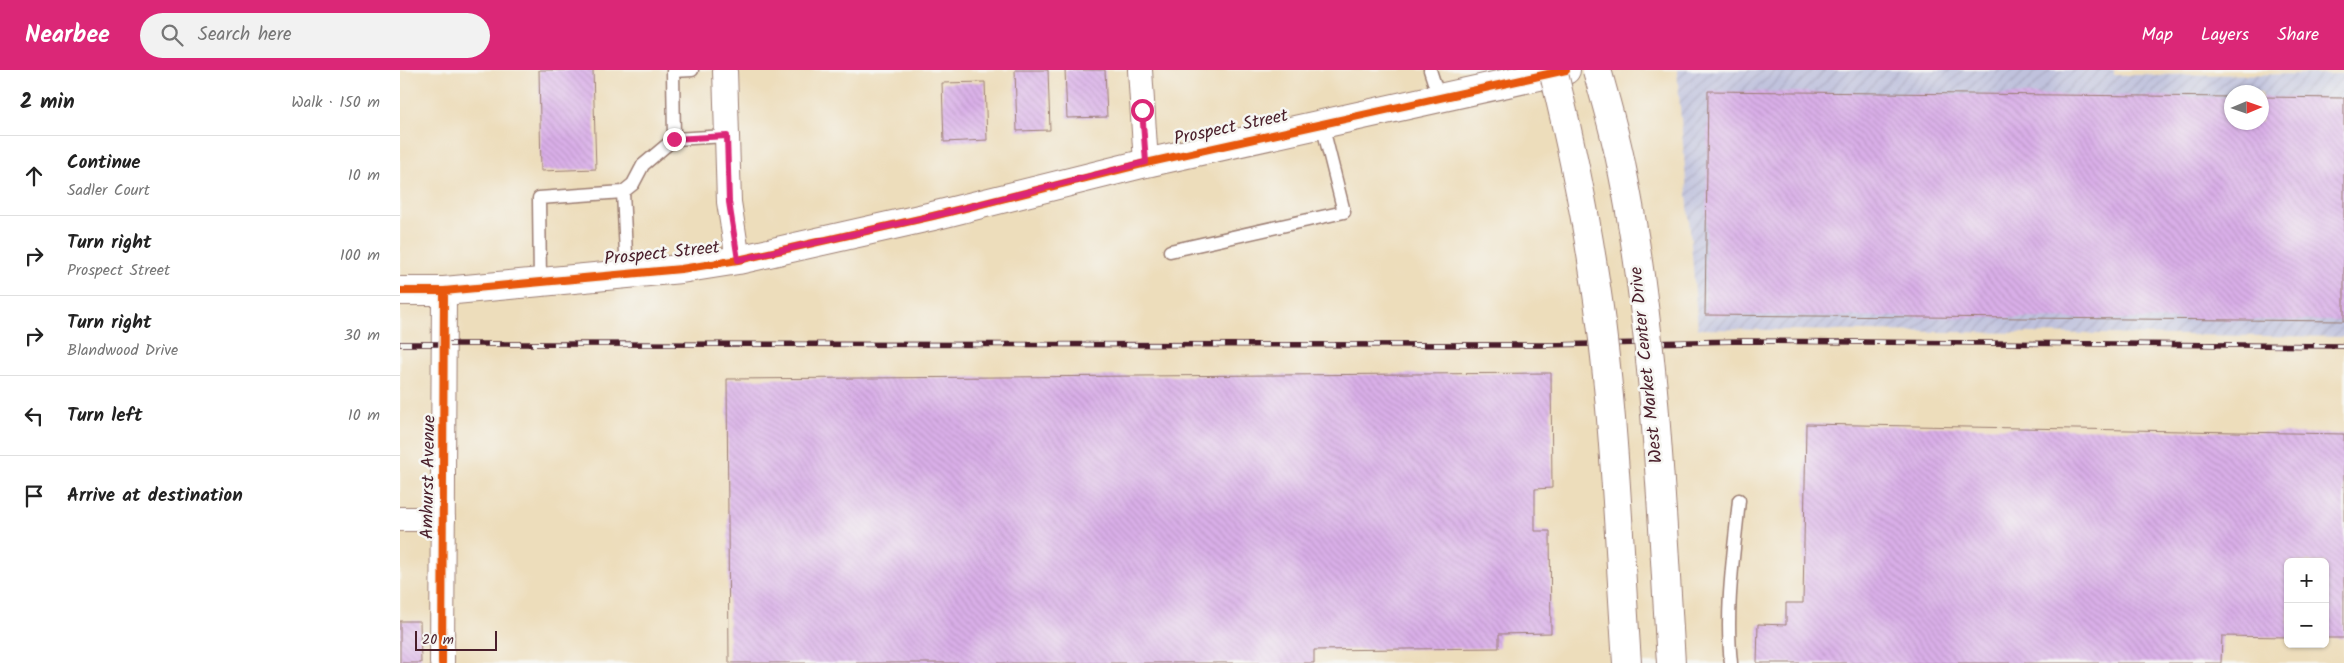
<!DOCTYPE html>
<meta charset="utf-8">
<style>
:root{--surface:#fff;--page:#f2f2f2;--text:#222;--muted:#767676;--line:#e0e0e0;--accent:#db2777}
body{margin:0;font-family:Kalam,sans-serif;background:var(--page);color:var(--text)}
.controls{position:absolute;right:15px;bottom:15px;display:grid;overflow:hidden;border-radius:8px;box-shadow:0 1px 4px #0004}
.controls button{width:45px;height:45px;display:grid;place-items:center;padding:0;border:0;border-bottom:1px solid var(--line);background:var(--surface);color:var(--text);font:25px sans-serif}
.compass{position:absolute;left:1824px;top:15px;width:45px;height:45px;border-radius:50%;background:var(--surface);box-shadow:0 1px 4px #0004;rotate:88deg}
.scale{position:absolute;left:15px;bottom:12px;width:82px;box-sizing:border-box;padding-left:5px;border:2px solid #4a1f2b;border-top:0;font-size:14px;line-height:18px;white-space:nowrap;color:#4a1f2b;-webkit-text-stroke:4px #f6f6f2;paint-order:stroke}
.stop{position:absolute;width:15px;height:15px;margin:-11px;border:4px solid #db2777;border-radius:50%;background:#fff}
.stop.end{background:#db2777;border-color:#fff;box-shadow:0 1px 5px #0008}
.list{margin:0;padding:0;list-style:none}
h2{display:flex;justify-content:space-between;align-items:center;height:65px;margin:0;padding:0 20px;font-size:21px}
h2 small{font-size:16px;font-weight:400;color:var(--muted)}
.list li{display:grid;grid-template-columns:32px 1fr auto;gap:15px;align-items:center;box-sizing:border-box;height:80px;padding:0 20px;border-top:1px solid var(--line)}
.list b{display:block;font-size:19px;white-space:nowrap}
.list p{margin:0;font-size:16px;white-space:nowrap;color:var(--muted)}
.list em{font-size:16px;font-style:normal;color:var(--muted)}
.icon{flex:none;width:28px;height:28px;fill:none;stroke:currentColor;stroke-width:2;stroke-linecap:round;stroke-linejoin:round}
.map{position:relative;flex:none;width:1944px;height:593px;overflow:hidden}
header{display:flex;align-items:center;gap:30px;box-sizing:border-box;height:70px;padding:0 25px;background:var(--accent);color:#fff}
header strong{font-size:24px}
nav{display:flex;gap:28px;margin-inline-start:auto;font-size:18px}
.search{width:350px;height:45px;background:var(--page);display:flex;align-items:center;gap:12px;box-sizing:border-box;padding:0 18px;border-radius:28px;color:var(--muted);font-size:19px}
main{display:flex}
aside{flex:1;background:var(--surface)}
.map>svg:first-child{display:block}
.industrial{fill:url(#industrial-furrows);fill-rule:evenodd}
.building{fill:url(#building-back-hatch)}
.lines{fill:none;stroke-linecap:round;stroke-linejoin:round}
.lane-casing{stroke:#9c7e73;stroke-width:15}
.street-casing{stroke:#9c7e73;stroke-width:26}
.secondary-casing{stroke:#9c7e73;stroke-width:30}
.lane{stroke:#fff;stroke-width:12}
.street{stroke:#fff;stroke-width:24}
.secondary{stroke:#fff;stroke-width:28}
.rail-casing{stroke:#4a1f2b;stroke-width:5.5}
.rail{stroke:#f6f6f2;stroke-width:4;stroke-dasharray:11;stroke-linecap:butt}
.secondary-bridge-casing{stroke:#9c7e73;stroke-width:30;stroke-linecap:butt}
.secondary-bridge{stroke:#fff;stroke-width:28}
.cycleway-casing{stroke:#f6f6f2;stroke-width:11}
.cycleway{stroke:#e8590c;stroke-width:8}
.route{stroke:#db2777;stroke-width:6}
.labels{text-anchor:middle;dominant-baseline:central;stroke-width:5;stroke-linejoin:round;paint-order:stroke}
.street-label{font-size:18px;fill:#4a1f2b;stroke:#f6f6f2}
</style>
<header>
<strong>Nearbee</strong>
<div class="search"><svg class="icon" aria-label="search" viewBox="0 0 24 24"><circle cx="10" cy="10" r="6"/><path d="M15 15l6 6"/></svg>Search here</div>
<nav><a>Map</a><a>Layers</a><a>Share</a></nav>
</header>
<main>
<aside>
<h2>2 min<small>Walk · 150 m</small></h2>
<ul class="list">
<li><svg class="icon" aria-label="ahead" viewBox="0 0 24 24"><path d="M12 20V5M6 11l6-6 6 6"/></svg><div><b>Continue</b><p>Sadler Court</p></div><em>10 m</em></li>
<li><svg class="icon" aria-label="right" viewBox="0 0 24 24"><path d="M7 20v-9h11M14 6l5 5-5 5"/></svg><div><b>Turn right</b><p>Prospect Street</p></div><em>100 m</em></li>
<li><svg class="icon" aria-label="right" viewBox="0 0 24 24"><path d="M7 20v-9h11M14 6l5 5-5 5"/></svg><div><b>Turn right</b><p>Blandwood Drive</p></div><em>30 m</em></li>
<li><svg class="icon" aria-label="left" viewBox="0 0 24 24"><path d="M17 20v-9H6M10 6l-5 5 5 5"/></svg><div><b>Turn left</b></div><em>10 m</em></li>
<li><svg class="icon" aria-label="arrive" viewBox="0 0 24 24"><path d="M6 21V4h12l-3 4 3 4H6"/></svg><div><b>Arrive at destination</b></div></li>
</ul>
</aside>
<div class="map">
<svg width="1944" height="593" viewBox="0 0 1944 593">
<defs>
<pattern id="industrial-furrows" width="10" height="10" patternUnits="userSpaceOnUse" patternTransform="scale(1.25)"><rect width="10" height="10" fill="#c0c2dd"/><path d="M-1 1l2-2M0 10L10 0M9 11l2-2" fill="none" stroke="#a6a6be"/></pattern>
<pattern id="building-back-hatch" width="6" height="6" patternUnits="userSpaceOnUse" patternTransform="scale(1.25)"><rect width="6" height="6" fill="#d9afe8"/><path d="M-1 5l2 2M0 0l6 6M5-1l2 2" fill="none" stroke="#bc96c7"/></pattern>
</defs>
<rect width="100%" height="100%" fill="#f6f6f2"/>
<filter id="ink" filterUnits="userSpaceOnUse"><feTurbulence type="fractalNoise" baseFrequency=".02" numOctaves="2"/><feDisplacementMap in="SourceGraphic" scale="10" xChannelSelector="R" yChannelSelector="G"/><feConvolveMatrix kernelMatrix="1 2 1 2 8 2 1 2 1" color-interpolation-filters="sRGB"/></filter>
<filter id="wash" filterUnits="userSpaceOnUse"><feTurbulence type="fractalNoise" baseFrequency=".0096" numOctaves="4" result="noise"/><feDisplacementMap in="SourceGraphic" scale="20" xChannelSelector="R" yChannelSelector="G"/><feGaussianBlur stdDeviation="1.12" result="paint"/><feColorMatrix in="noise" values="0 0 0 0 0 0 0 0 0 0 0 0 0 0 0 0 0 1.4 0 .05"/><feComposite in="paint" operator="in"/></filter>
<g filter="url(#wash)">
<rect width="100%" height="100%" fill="#edddbb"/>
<path class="industrial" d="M1277,0h437v5l230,-1v263l-646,-8zM1832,22h30v30h-30z"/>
<g id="blocks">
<g class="building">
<path d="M139,0h54l3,99 -55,2z"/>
<path d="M615,0h33l2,60 -33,1z"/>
<path d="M665,0h40l2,47 -40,1z"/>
<path d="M585,12l2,58 -43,2 -2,-59z"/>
<path d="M1308,21l524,6v25h30v-25l82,1v223l-639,-6z"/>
<path d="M1151,303l1,115 -17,1v42h15l1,102 -52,1v14l-185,2v13h-585l-2,-284z"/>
<path d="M1406,354l538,10v204h-19v-76h-37v75l-66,-1 -1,27h-464l1,-39 28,1v-22h17z"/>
<path d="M0,551h20l1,42h-21z"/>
</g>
</g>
</g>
<g filter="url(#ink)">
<use href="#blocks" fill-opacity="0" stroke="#9c7e73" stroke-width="1"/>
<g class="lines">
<g class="lane-casing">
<g id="lane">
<path d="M292,0l-19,1 1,68 53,-3"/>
<path d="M1030,0l9,28"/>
<path d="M223,122l4,82"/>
<path d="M770,181l174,-39 -22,-88"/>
<path d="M140,212l-1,-84 84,-6 10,-8 10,-19 31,-26"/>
<path d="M1331,593c-6,-54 3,-110 8,-163"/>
</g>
</g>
<g class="street-casing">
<g id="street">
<path d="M325,0l4,132 9,58"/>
<path d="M740,0l6,93"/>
<path d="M0,449h43"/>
<path d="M42,593l2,-372"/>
</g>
</g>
<g class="secondary-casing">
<path id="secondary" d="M0,221h44l237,-22 57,-9 195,-44 213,-53 420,-93"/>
</g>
<use href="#lane" class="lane"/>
<use href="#street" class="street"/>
<use href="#secondary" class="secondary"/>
<g class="rail-casing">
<path id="rail" d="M0,274l1145,1 197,-4 602,5"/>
</g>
<use href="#rail" class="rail"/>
<g class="secondary-bridge-casing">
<g id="secondary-bridge">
<path d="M1153,0c16,65 30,131 40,197 21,130 25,264 34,396"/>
<path d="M1197,0c9,33 19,66 25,99 33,162 39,329 49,494"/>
</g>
</g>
<use href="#secondary-bridge" class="secondary-bridge"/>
<g class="cycleway-casing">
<g id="cycleway">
<path d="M0,221h44l237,-22 57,-9 195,-44 213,-53 420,-93"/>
<path d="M42,593l2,-372"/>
</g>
</g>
<use href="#cycleway" class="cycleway"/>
</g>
</g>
<g class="lines" filter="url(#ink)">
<path class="route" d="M274,69l53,-3 2,66 9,58 195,-44 213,-54 -4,-52"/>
</g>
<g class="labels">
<g class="street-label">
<text transform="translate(831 58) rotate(-12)">Prospect Street</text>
<text transform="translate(262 184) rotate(-6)">Prospect Street</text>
<text transform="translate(1247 295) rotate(-96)">West Market Center Drive</text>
<text transform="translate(29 407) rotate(-89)">Amhurst Avenue</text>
</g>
</g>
</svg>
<div class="controls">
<button>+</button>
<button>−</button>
</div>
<svg class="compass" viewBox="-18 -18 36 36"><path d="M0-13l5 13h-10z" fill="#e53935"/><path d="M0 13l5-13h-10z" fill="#767676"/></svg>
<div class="scale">20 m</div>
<div class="stop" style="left:742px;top:40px"></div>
<div class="stop end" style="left:274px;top:69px"></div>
</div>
</main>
